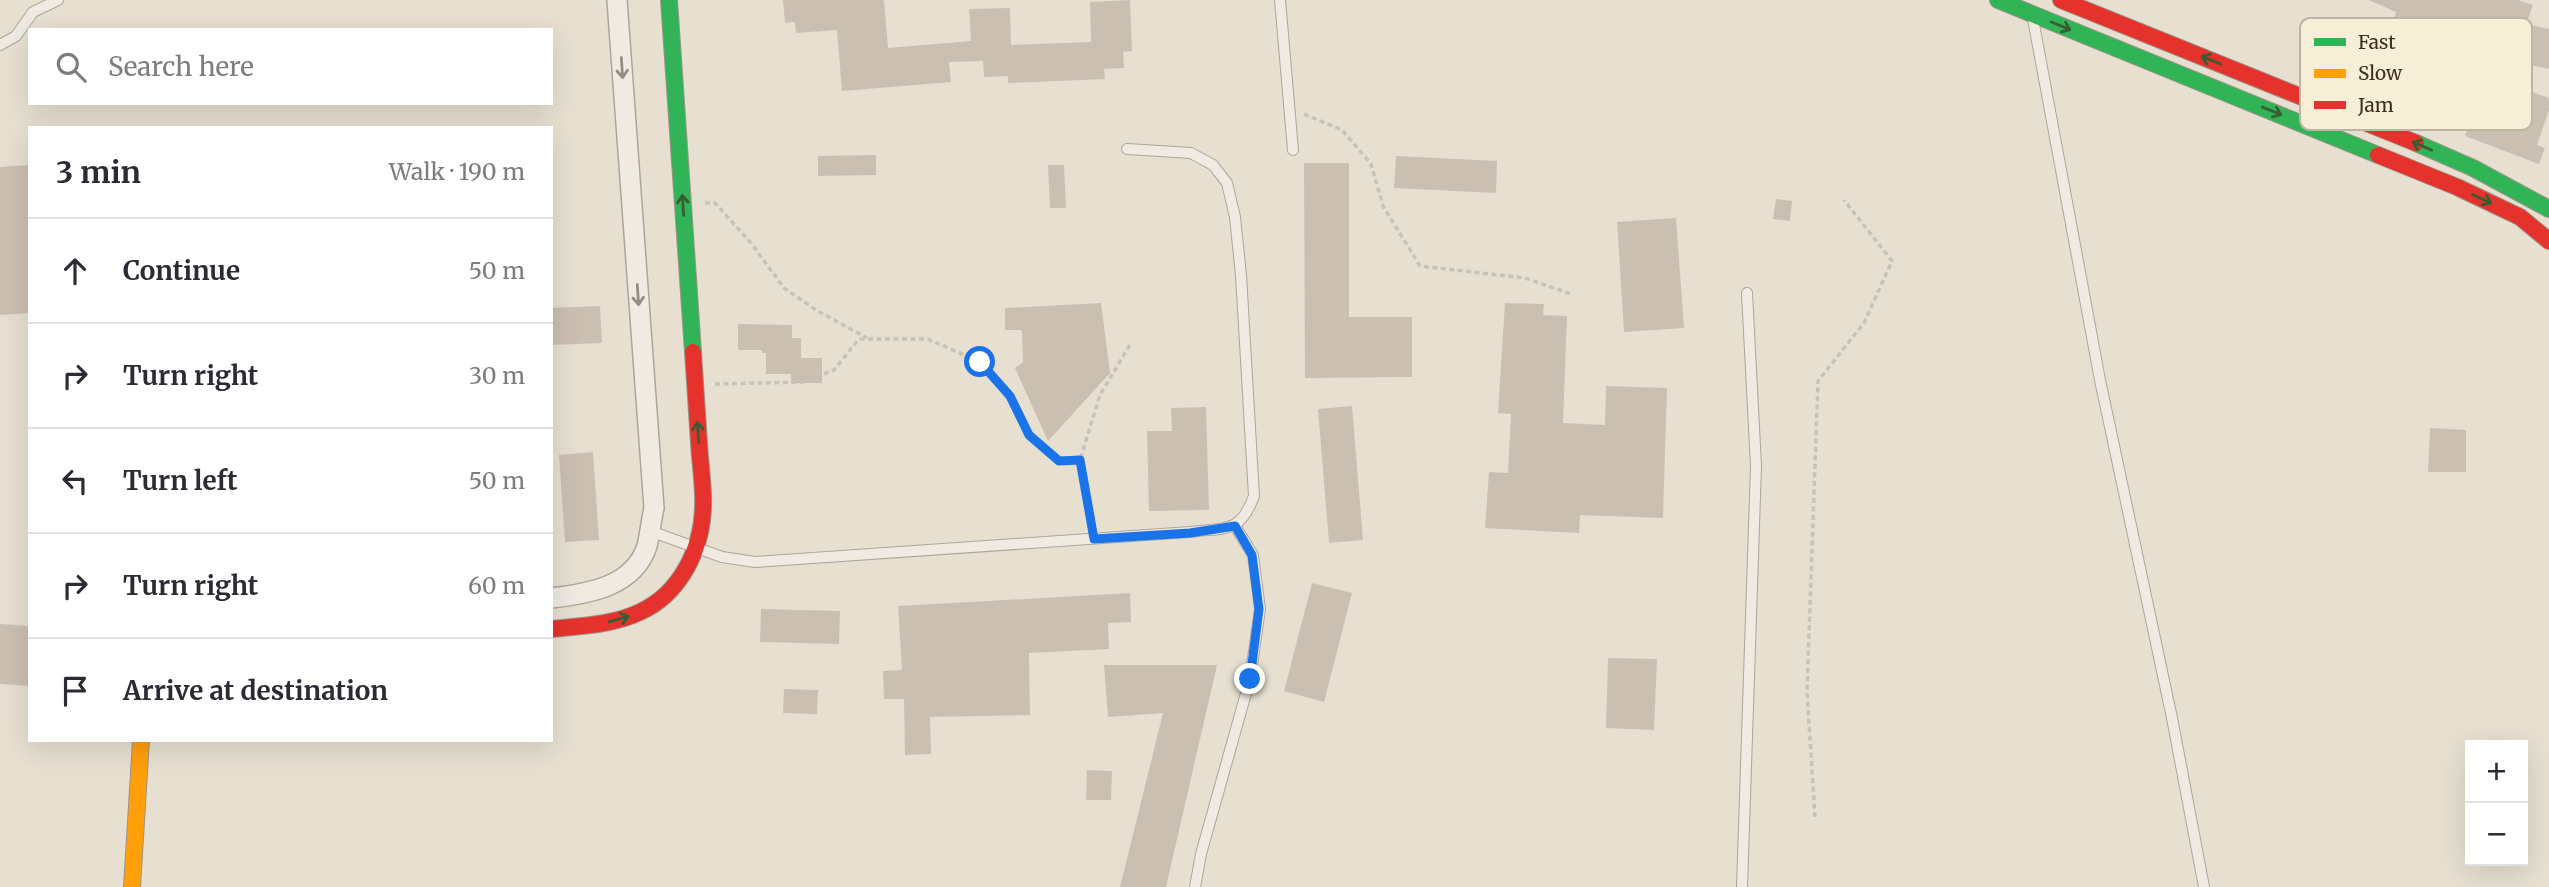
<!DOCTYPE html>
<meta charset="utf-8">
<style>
:root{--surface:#fff;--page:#f2f2f3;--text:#2b2b33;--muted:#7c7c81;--line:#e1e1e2}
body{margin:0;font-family:Merriweather,serif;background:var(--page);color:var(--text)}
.controls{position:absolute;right:21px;bottom:21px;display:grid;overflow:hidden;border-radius:0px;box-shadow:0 7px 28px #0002}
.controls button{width:63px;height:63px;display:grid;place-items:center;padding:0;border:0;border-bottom:2px solid var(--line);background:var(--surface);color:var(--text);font:35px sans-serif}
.stop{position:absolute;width:21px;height:21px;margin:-16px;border:5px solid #1a73e8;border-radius:50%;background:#fff}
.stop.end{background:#1a73e8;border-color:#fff;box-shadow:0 2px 7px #0008}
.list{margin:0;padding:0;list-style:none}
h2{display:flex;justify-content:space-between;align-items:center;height:91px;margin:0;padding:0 28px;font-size:30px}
h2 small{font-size:23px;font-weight:400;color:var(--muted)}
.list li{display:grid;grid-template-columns:46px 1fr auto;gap:21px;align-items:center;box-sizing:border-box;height:105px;padding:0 28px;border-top:2px solid var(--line)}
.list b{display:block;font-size:26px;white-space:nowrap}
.list em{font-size:23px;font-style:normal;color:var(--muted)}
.icon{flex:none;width:38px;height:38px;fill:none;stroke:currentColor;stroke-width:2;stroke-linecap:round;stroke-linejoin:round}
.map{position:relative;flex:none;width:2549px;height:887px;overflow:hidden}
.search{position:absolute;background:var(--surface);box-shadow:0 7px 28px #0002;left:28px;top:28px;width:525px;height:77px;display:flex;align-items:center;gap:18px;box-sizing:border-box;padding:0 24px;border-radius:0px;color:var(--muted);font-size:26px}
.panel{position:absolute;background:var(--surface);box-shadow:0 7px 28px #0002;left:28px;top:126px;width:525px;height:616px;border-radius:0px}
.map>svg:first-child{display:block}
.building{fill:#cbbfb2}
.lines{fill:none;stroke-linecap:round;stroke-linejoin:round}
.lane-casing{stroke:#ada599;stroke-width:12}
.street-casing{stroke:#ada599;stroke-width:22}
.fast-casing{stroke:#9c958a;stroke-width:18}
.slow-casing{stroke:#9c958a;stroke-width:18}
.jam-casing{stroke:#9c958a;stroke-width:18}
.path{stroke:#c8c2b9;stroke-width:3.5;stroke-dasharray:5 3.5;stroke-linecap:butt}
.lane{stroke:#efebe3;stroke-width:10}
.street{stroke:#efebe3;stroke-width:19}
.fast{stroke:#30b455;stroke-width:16}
.slow{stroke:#ff9f0a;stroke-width:16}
.jam{stroke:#e5322d;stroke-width:16}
.oneway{stroke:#385d33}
.oneway2{stroke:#968c82}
.route{stroke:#1a73e8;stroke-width:9}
.key{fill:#f7eed8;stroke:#bfb4a1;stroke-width:2}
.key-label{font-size:19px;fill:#3d2e20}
</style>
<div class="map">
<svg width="2549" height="887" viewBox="0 0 2549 887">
<rect width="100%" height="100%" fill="#e7e0d1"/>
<g class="building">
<path d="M783,0h101l4,48 83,-7 -2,-32 41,-1 1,37 80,-3 -1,-40 40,-2 2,51 -9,1 1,16 -20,1 1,10 -97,4v-7l-24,1 -1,-16 -34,1 2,20 -109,9 -5,-61 -41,3 -1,-11 -10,1z"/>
<path d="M2369,0h149l15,5 -7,19 23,5v40l-19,-4 2,-9 -38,-13 -1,2 -31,-13 -3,7 -3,-1 -16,65 -25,-8 15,-65 -36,-12 2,-6z"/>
<path d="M2490,77l59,21v12l-12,35 8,3 -6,16 -74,-28z"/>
<path d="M876,155v20l-58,1v-20z"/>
<path d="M1396,156l101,5 -1,32 -102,-5z"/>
<path d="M1304,163h45v154h63v60l-107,1z"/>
<path d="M30,165v148l-30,2v-148z"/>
<path d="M1048,165h16l2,43h-16z"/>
<path d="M1776,199l16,2 -2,20 -17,-2z"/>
<path d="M1676,218l8,110 -60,4 -7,-110z"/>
<path d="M1101,303l9,70 -62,68 -33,-73 8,-6 -1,-32h-17v-22z"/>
<path d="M1505,303l39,1 -1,11 24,1 -4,107 42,2 1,-39 61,2 -4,130 -83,-3 -1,18 -94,-5 4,-56 19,1 3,-59 -13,-1z"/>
<path d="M600,306l2,37 -51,2v-37z"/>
<path d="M738,324l54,1v13h9v20h21v25h-31v-9h-25v-21h-4v-3h-24z"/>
<path d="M1352,406l11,134 -34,3 -11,-134z"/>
<path d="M1206,407l3,103 -60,1 -2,-80h25l-1,-23z"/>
<path d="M2430,428l36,2v42h-38z"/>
<path d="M593,452l6,88 -34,2 -6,-87z"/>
<path d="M1312,583l40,10 -28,109 -40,-11z"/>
<path d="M1130,593l1,29 -23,1 1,26 -80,4 1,62 -100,2 1,37 -26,1 -1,-56h-20l-1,-28 19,-1 -4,-64z"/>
<path d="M761,609l79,2 -1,33 -79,-2z"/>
<path d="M0,624l30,2v60l-30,-2z"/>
<path d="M1608,658l49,1 -3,71 -48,-2z"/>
<path d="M1104,665h113l-51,222h-46l43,-174 -55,4z"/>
<path d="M784,689l34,1 -1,24 -34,-1z"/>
<path d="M1087,770l25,1 -1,29h-25z"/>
</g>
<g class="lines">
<g class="lane-casing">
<g id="lane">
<path d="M1280,0l13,150"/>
<path d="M2033,19l67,361 72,338 32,169"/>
<path d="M0,45l16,-9 17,-24 25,-12"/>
<path d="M650,531l72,26 33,5 435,-30c36,-5 50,2 64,-36l-13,-221 -6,-58 -8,-34 -14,-18 -22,-12 -64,-4"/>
<path d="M1195,887l6,-33 49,-175 10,-70 -7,-54 -18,-29"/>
<path d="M1742,887l14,-421 -9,-173"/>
</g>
</g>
<g class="street-casing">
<path id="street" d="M551,598c36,-4 83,-11 96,-52 3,-12 4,-25 7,-38l-37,-508"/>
</g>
<g class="fast-casing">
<g id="fast">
<path d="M669,0l24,352"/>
<path d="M1998,0l380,155"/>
<path d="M2416,143l57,25 76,41"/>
</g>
</g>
<g class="slow-casing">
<path id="slow" d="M132,887l9,-147"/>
</g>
<g class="jam-casing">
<g id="jam">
<path d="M2061,0l355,143"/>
<path d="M2378,155l79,32 63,30 29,24"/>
<path d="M551,629c29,-3 62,-4 89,-17 40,-18 62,-63 63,-105 1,-21 -3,-43 -4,-64 -2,-31 -4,-61 -6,-91"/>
</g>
</g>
<g class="path">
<path d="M1304,114l38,16 29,34 12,42 37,60 105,12 46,16"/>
<path d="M705,203h10l36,40 33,45 32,22 51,28"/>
<path d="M715,384l87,-2 32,-12 25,-31h69l52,23 30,34 19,39 30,27 21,-2 12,65"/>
<path d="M1091,525l-11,-65 20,-65 31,-52"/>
<path d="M1815,817l-8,-126 11,-310 46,-58 28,-62 -48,-61"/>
</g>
<use href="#lane" class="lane"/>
<use href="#street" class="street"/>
<use href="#fast" class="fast"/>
<use href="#slow" class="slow"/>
<use href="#jam" class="jam"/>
</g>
<defs><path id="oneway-shaft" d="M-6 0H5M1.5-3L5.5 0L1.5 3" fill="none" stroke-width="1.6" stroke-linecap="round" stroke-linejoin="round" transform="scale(1.75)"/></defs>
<g class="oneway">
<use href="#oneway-shaft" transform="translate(2061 26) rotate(22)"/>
<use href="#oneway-shaft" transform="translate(2211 60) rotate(-158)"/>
<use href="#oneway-shaft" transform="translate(2272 111) rotate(22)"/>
<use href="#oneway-shaft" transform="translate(2422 146) rotate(-157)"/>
<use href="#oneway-shaft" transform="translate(2482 199) rotate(25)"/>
<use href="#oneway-shaft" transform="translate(683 205) rotate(-94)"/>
<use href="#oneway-shaft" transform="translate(698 432) rotate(-94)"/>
<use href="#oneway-shaft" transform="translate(619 619) rotate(-16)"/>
</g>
<g class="oneway2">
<use href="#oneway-shaft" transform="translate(622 68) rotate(86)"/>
<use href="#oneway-shaft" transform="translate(638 295) rotate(86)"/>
</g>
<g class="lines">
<path class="route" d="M980,362l30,34 19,39 30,26 21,-1 14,79 96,-6 45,-7 17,29 7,54 -9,70"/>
</g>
<rect x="2300" y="18" width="232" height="112" rx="10" class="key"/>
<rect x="2314" y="38" width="32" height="8" fill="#30b455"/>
<rect x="2314" y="69" width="32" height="9" fill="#ff9f0a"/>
<rect x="2314" y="101" width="32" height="8" fill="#e5322d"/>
<g class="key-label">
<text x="2358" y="49">Fast</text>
<text x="2358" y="80">Slow</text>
<text x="2358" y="112">Jam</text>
</g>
</svg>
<div class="controls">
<button>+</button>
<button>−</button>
</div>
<div class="stop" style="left:980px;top:362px"></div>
<div class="stop end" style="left:1250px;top:679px"></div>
<div class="search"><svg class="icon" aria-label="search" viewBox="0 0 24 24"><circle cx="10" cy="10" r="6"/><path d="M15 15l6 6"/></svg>Search here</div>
<section class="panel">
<h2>3 min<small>Walk · 190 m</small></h2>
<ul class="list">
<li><svg class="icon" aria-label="ahead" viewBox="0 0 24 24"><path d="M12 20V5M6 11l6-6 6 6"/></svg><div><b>Continue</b></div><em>50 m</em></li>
<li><svg class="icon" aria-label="right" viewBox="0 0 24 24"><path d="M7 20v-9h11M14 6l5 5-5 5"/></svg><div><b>Turn right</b></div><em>30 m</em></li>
<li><svg class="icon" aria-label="left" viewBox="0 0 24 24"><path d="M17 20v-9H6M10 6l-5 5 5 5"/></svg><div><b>Turn left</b></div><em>50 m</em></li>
<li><svg class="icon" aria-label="right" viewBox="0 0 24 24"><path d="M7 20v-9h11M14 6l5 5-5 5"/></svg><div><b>Turn right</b></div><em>60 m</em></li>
<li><svg class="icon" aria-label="arrive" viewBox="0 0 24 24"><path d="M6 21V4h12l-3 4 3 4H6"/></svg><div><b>Arrive at destination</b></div></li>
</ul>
</section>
</div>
